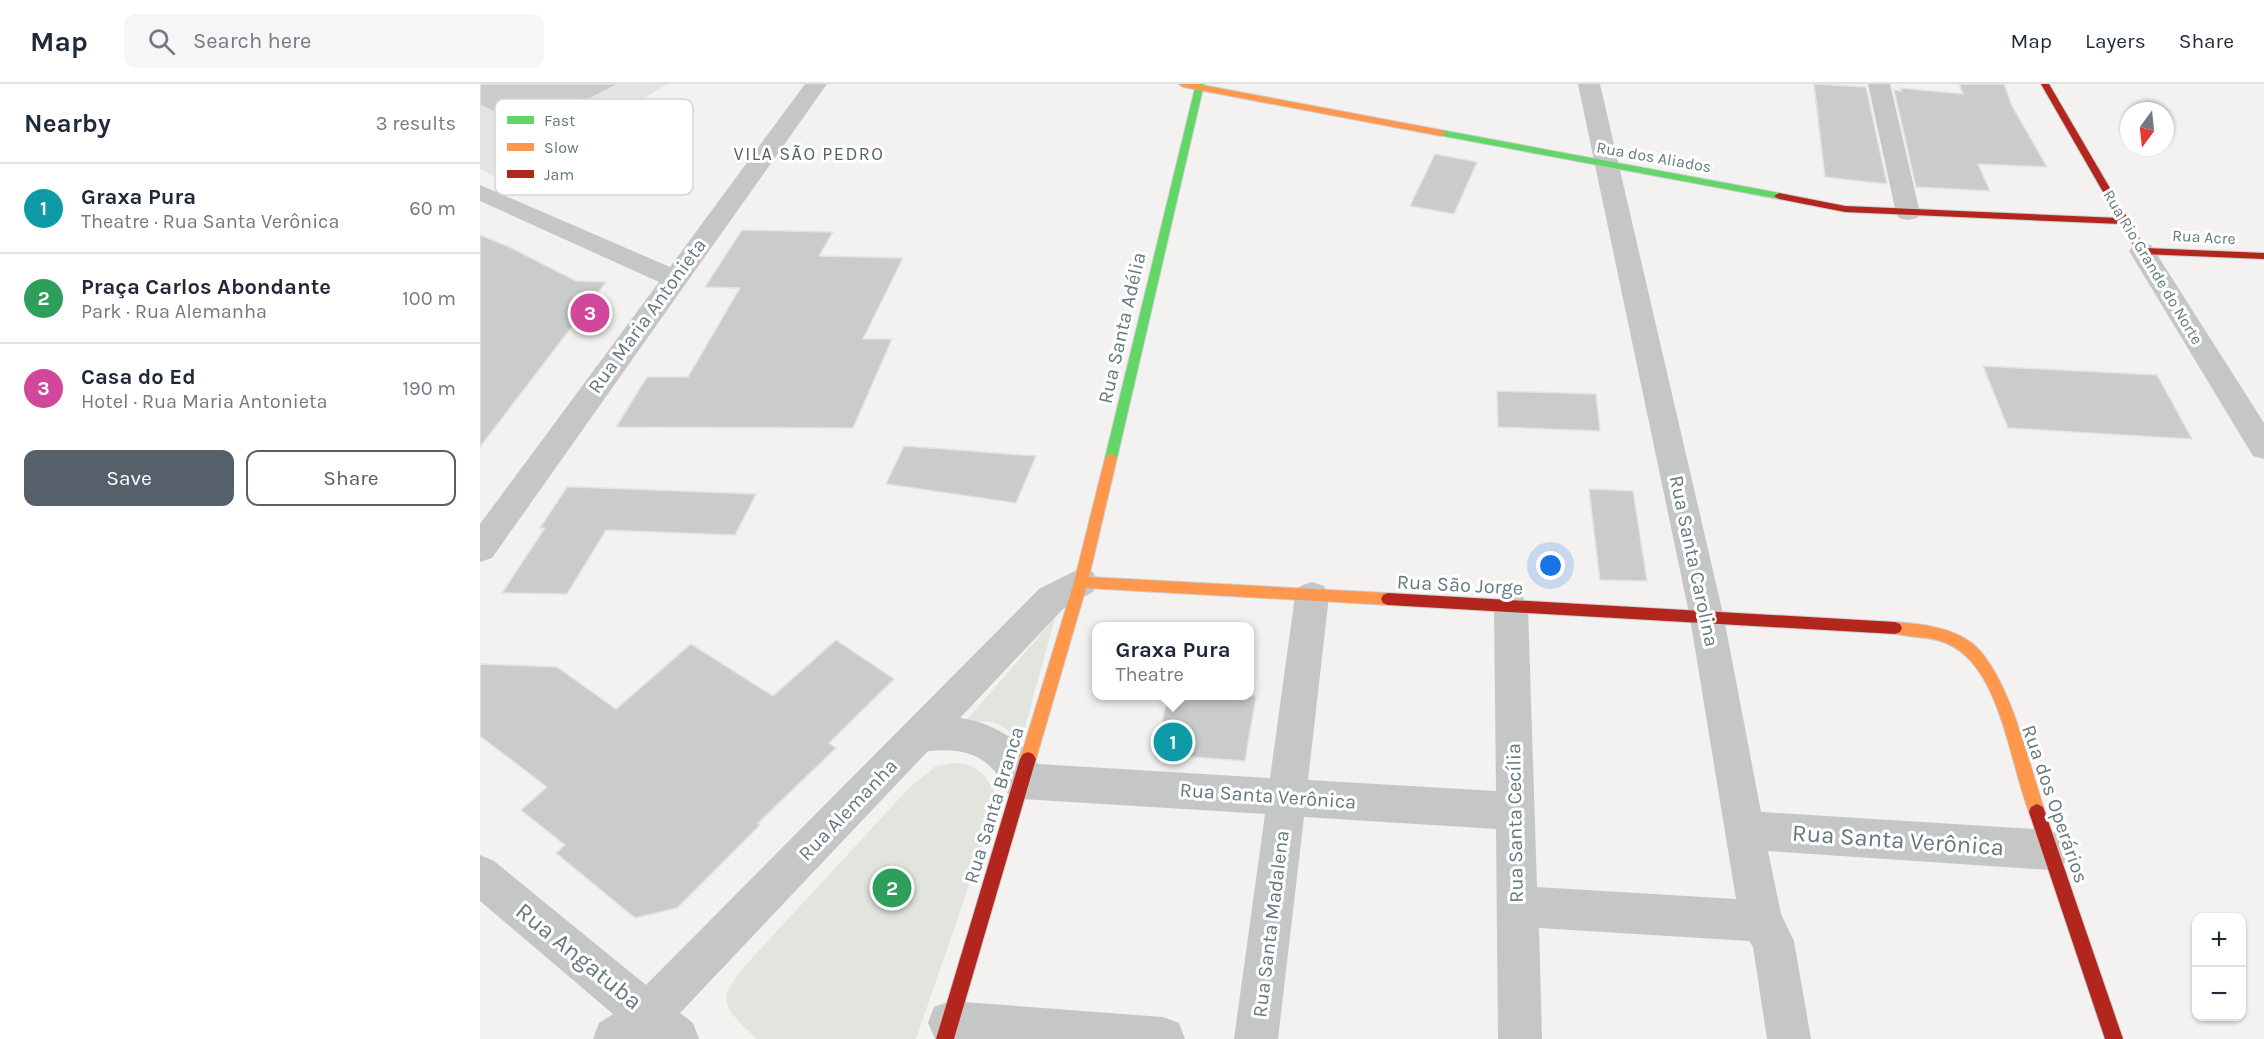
<!DOCTYPE html>
<meta charset="utf-8">
<style>
:root{--surface:#fff;--page:#f6f6f7;--text:#1f2937;--muted:#747a83;--line:#e0e1e3;--accent:#55606a}
body{margin:0;font-family:Karla,sans-serif;background:var(--page);color:var(--text)}
.controls{position:absolute;right:18px;bottom:18px;display:grid;overflow:hidden;border-radius:12px;box-shadow:0 2px 4px #0004}
.controls button{width:54px;height:54px;display:grid;place-items:center;padding:0;border:0;border-bottom:2px solid var(--line);background:var(--surface);color:var(--text);font:30px sans-serif}
.compass{position:absolute;left:1640px;top:18px;width:54px;height:54px;border-radius:50%;background:var(--surface);box-shadow:0 2px 4px #0004;rotate:195deg}
.you{position:absolute;left:1071px;top:482px;width:21px;height:21px;margin:-15px;border:4px solid #fff;border-radius:50%;background:#1a73e8;box-shadow:0 0 0 9px #1a73e833}
.badge{display:grid;place-items:center;width:39px;height:39px;border-radius:50%;background:var(--accent);color:#fff;font-size:20px;font-weight:700}
.pin{position:absolute;translate:-50% -50%;border:3px solid #fff;box-shadow:0 2px 6px #0006}
.popup{position:absolute;left:612px;top:538px;width:162px;height:78px;box-sizing:border-box;display:grid;place-content:center;border-radius:12px;background:var(--surface);filter:drop-shadow(0 2px 4px #0005);font-size:20px;white-space:nowrap;color:var(--muted)}
.popup b{font-size:22px;color:var(--text)}
.popup::after{content:'';position:absolute;left:50%;top:100%;margin-left:-12px;border:12px solid transparent;border-top-color:var(--surface)}
.list{margin:0;padding:0;list-style:none}
h2{display:flex;justify-content:space-between;align-items:center;height:78px;margin:0;padding:0 24px;font-size:26px}
h2 small{font-size:20px;font-weight:400;color:var(--muted)}
.list li{display:grid;grid-template-columns:39px 1fr auto;gap:18px;align-items:center;box-sizing:border-box;height:90px;padding:0 24px;border-top:2px solid var(--line)}
.list b{display:block;font-size:22px;white-space:nowrap}
.list p{margin:0;font-size:20px;white-space:nowrap;color:var(--muted)}
.list em{font-size:20px;font-style:normal;color:var(--muted)}
.actions{display:flex;gap:12px;padding:18px 24px}
.actions a{flex:1;padding:14px 0;border:2px solid var(--accent);border-radius:12px;text-align:center;font-size:21px;color:var(--accent)}
.actions .main{background:var(--accent);color:#fff}
.icon{flex:none;width:33px;height:33px;fill:none;stroke:currentColor;stroke-width:2;stroke-linecap:round;stroke-linejoin:round}
.map{position:relative;flex:none;width:1784px;height:955px;overflow:hidden}
header{display:flex;align-items:center;gap:36px;box-sizing:border-box;height:84px;padding:0 30px;background:var(--surface);border-bottom:2px solid var(--line)}
header strong{font-size:28px}
nav{display:flex;gap:33px;margin-inline-start:auto;font-size:21px}
.search{width:420px;height:54px;background:var(--page);display:flex;align-items:center;gap:15px;box-sizing:border-box;padding:0 21px;border-radius:12px;color:var(--muted);font-size:22px}
main{display:flex}
aside{flex:1;background:var(--surface)}
.map>svg:first-child{display:block}
.built{fill:#e3e4e3}
.green{fill:#e2e4de}
.building{fill:#cacccc;stroke:#e2e2e1;stroke-width:1.5}
.lines{fill:none;stroke-linecap:round;stroke-linejoin:round}
.fast-casing{stroke:#cecfcf;stroke-width:2}
.slow-casing{stroke:#cecfcf;stroke-width:2}
.jam-casing{stroke:#cecfcf;stroke-width:2}
.street{fill:#c5c7c6;fill-rule:evenodd}
.fast{fill:#63d668;fill-rule:evenodd}
.slow{fill:#ff974d;fill-rule:evenodd}
.jam{fill:#b3261e;fill-rule:evenodd}
.labels{text-anchor:middle;dominant-baseline:central;stroke-width:6;stroke-linejoin:round;paint-order:stroke}
.far-street-label{font-size:16px;fill:#647a80;stroke:#fff}
.far-neighbourhood-label{font-size:18px;letter-spacing:1.5px;fill:#526165;stroke:#fff}
.street-label{font-size:20px;fill:#647a80;stroke:#fff}
.near-street-label{font-size:24px;fill:#647a80;stroke:#fff}
.key{fill:#fff;stroke:#d0d7d9;stroke-width:1.5}
.key-label{font-size:16px;fill:#647a80}
</style>
<header>
<strong>Map</strong>
<div class="search"><svg class="icon" aria-label="search" viewBox="0 0 24 24"><circle cx="10" cy="10" r="6"/><path d="M15 15l6 6"/></svg>Search here</div>
<nav><a>Map</a><a>Layers</a><a>Share</a></nav>
</header>
<main>
<aside>
<h2>Nearby<small>3 results</small></h2>
<ul class="list">
<li><span class="badge" style="background:#0f9aa8">1</span><div><b>Graxa Pura</b><p>Theatre · Rua Santa Verônica</p></div><em>60 m</em></li>
<li><span class="badge" style="background:#2e9e5b">2</span><div><b>Praça Carlos Abondante</b><p>Park · Rua Alemanha</p></div><em>100 m</em></li>
<li><span class="badge" style="background:#d1479c">3</span><div><b>Casa do Ed</b><p>Hotel · Rua Maria Antonieta</p></div><em>190 m</em></li>
</ul>
<div class="actions"><a class="main">Save</a><a>Share</a></div>
</aside>
<div class="map">
<svg width="1784" height="955" viewBox="0 0 1784 955">
<rect width="100%" height="100%" fill="#f3f2f1"/>
<path class="built" d="M0,0h187l-160,100 -27,-15z"/>
<g class="green">
<path d="M575,534l-35,127c-19,-25 -27,-26 -57,-21z"/>
<path d="M472,679c27,-1 37,15 46,38l-82,238h-159c-11,-11 -37,-30 -29,-48 3,-7 9,-15 13,-21l169,-183 26,-21z"/>
</g>
<g class="building">
<path d="M0,0h138l-87,45 -51,-24z"/>
<path d="M1334,0l52,3 21,97 -62,-7z"/>
<path d="M1479,0h45l8,22 35,61 -69,-3 12,27 -74,-4 -22,-97 7,1 -1,-3 63,6z"/>
<path d="M955,70l42,8 -23,52 -44,-8z"/>
<path d="M262,146l91,2 -14,24 84,2 -40,81h29l-39,89 -237,-1 31,-50h41l52,-89 -35,-1z"/>
<path d="M0,151l29,12 67,34 30,1 -126,165z"/>
<path d="M1503,282l174,9 35,64 -184,-11z"/>
<path d="M1017,307l99,3 4,37 -102,-4z"/>
<path d="M424,362l132,10 -20,47 -130,-19z"/>
<path d="M87,403h9l180,7 -21,41 -129,-5 -39,64 -65,-1 43,-65h-5z"/>
<path d="M1109,405l44,2 14,90 -47,-1z"/>
<path d="M356,556l58,39 -65,64 7,5 -78,75 2,2 -83,83 -42,10 -79,-65 9,-8 -44,-35 26,-23 -67,-51v-72l77,3 59,42 75,-65 82,52z"/>
<path d="M688,612h88l-11,65 -90,-7z"/>
</g>
<g class="lines">
<g class="fast-casing">
<g id="fast">
<path d="M716,0h8l-87,374 -6,5 -6,-5z"/>
<path d="M961,46l338,63 5,3 -5,3 -341,-64 -2,-2z"/>
</g>
</g>
<g class="slow-casing">
<g id="slow">
<path d="M699,0h18l244,46 5,3 -5,3 -258,-49z"/>
<path d="M631,369l6,5 -28,119 299,16 5,2 2,4 -2,4 -5,2 -302,-17 -50,171 -3,5 -5,2 -5,-2 -3,-5 54,-177 31,-124z"/>
<path d="M1415,538c26,2 57,5 78,22 36,30 57,123 72,168l-2,5 -6,3 -6,-3c-21,-49 -29,-149 -83,-173 -18,-9 -39,-5 -58,-12l-2,-4 2,-4z"/>
</g>
</g>
<g class="jam-casing">
<g id="jam">
<path d="M1561,0h8l96,164 119,5v6l-122,-5 -4,-1 -17,-29 -276,-12 -66,-13 -5,-3 5,-3 66,13 273,12z"/>
<path d="M908,509l507,29 5,2 2,4 -2,4 -5,2 -507,-29 -5,-2 -2,-4 2,-4z"/>
<path d="M548,668l5,2 3,5 -82,280h-18l84,-280 3,-5z"/>
<path d="M1557,720l6,3 2,5 78,227h-18l-76,-227 2,-5z"/>
</g>
</g>
<g class="street">
<path d="M325,0h22l-335,474 -12,4v-38l179,-242 -179,-81v-16l190,82z"/>
<path d="M1098,0h22l124,534 37,194 289,18 14,6 6,14 -6,14 -14,6 -282,-19 13,63 13,27 17,98h-44l-14,-92 -4,-6 -210,-13 3,111h-44l-2,-210 -192,-12 -26,222h-44l31,-225 -243,-15 -14,-5c-16,-37 -39,-47 -80,-43l-248,262 13,10 6,16h-106l6,-16 14,-9 -133,-113v-46l14,6 152,124 393,-396 42,-21 12,4 5,10 -5,10 -30,17 -103,109c30,4 60,21 78,46l232,14 25,-182 5,-10 12,-4 12,4 5,10 -21,184 188,11 -2,-184 5,-10 12,-4 12,4 5,10 9,280 199,12 -46,-281z"/>
<path d="M1388,0h22l30,129 -3,5 -9,2 -9,-2 -3,-5z"/>
<path d="M1662,159l9,2 113,178v36l-11,-3 -124,-205 4,-6z"/>
<path d="M470,917l213,16 16,6 6,16h-250l-7,-16 6,-16z"/>
</g>
<use href="#fast" class="fast"/>
<use href="#slow" class="slow"/>
<use href="#jam" class="jam"/>
</g>
<g class="labels">
<g class="far-street-label">
<text transform="translate(1174 73) rotate(10)">Rua dos Aliados</text>
<text transform="translate(1724 153) rotate(3)">Rua Acre</text>
<text transform="translate(1673 183) rotate(59)">Rua Rio Grande do Norte</text>
</g>
<g class="far-neighbourhood-label">
<text x="329" y="70">VILA SÃO PEDRO</text>
</g>
<g class="street-label">
<text transform="translate(167 232) rotate(-54)">Rua Maria Antonieta</text>
<text transform="translate(642 244) rotate(-77)">Rua Santa Adélia</text>
<text transform="translate(1214 477) rotate(78)">Rua Santa Carolina</text>
<text transform="translate(980 501) rotate(3)">Rua São Jorge</text>
<text transform="translate(788 712) rotate(4)">Rua Santa Verônica</text>
<text transform="translate(1575 720) rotate(71)">Rua dos Operários</text>
<text transform="translate(514 721) rotate(-73)">Rua Santa Branca</text>
<text transform="translate(368 726) rotate(-46)">Rua Alemanha</text>
<text transform="translate(1035 739) rotate(-91)">Rua Santa Cecília</text>
<text transform="translate(791 840) rotate(-83)">Rua Santa Madalena</text>
</g>
<g class="near-street-label">
<text transform="translate(1418 756) rotate(4)">Rua Santa Verônica</text>
<text transform="translate(99 872) rotate(39)">Rua Angatuba</text>
</g>
</g>
<rect x="15" y="15" width="198" height="96" rx="9" class="key"/>
<rect x="27" y="32" width="27" height="8" fill="#63d668"/>
<rect x="27" y="59" width="27" height="8" fill="#ff974d"/>
<rect x="27" y="86" width="27" height="8" fill="#b3261e"/>
<g class="key-label">
<text x="64" y="42">Fast</text>
<text x="64" y="69">Slow</text>
<text x="64" y="96">Jam</text>
</g>
</svg>
<div class="controls">
<button>+</button>
<button>−</button>
</div>
<svg class="compass" viewBox="-18 -18 36 36"><path d="M0-13l5 13h-10z" fill="#e53935"/><path d="M0 13l5-13h-10z" fill="#747a83"/></svg>
<div class="you"></div>
<div class="pin badge" style="left:693px;top:658px;background:#0f9aa8">1</div>
<div class="popup"><b>Graxa Pura</b>Theatre</div>
<div class="pin badge" style="left:412px;top:804px;background:#2e9e5b">2</div>
<div class="pin badge" style="left:110px;top:229px;background:#d1479c">3</div>
</div>
</main>
